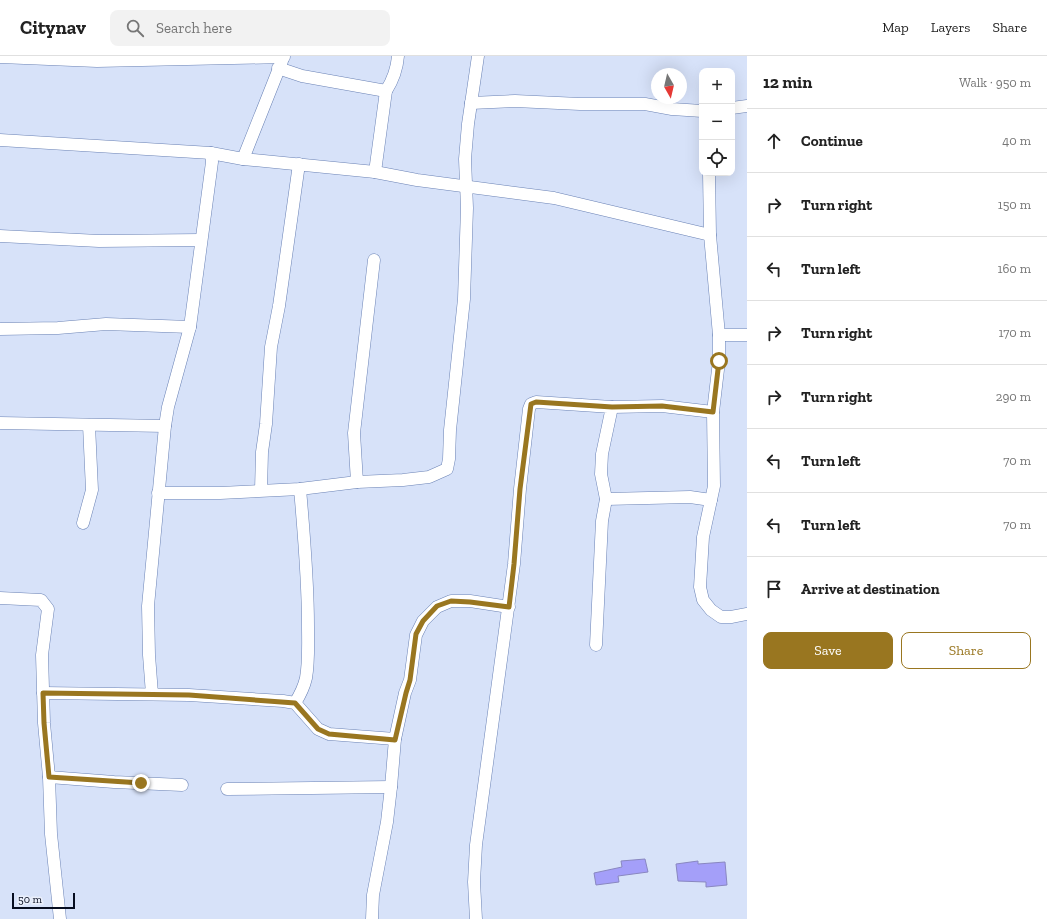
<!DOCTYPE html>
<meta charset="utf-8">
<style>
:root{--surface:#fff;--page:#f2f2f2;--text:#222;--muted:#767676;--line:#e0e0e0;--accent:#997620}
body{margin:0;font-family:"Zilla Slab",serif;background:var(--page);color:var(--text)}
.controls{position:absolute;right:12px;top:12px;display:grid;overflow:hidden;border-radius:8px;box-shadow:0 4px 16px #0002}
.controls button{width:36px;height:36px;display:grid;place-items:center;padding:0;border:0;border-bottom:1px solid var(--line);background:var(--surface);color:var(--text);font:20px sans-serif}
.compass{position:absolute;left:651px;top:12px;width:36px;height:36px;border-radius:50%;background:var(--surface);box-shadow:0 4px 16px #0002;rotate:172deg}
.scale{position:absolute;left:12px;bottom:10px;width:63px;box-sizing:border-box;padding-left:4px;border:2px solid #060d20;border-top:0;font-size:11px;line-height:14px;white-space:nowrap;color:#060d20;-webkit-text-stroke:3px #eaeffb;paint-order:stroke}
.stop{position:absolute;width:12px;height:12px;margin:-9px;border:3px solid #997620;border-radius:50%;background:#fff}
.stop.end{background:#997620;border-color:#fff;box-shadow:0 1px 4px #0008}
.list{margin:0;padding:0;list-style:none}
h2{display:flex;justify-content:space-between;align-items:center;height:52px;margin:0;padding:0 16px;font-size:17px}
h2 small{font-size:13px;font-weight:400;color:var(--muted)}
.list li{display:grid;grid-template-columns:26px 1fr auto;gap:12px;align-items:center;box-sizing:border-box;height:64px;padding:0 16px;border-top:1px solid var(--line)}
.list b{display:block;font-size:15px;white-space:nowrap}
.list em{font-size:13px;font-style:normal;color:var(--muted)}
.actions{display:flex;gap:8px;padding:12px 16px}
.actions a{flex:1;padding:9px 0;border:1px solid var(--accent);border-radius:8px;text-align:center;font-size:14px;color:var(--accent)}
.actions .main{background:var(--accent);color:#fff}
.icon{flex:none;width:22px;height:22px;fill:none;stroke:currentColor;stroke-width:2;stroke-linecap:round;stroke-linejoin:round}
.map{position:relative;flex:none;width:747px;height:863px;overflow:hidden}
header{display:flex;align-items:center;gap:24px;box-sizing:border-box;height:56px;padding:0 20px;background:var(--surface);border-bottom:1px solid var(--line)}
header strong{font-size:19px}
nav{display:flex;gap:22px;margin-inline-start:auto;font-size:14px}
.search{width:280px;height:36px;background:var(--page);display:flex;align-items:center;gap:10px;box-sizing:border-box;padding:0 14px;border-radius:8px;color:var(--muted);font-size:15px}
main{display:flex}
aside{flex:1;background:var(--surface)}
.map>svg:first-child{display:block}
.building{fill:#a49ff9;stroke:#8987c0}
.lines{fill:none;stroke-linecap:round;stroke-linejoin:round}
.minor-casing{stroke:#6a82b5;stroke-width:13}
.minor{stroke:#fff;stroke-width:12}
.route{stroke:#997620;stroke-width:5}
</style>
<header>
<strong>Citynav</strong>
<div class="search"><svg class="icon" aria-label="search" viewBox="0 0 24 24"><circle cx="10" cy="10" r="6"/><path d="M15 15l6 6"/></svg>Search here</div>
<nav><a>Map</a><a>Layers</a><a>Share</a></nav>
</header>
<main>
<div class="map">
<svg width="747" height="863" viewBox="0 0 747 863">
<rect width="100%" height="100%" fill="#d7e2f9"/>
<g class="building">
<path d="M645,803l3,13 -30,4 1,6 -23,3 -2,-12 28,-6 -1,-6z"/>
<path d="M698,805v3l27,-2 2,23 -21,2v-5l-28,-1 -2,-17z"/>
</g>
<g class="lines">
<g class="minor-casing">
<g id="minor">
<path d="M0,1l97,4 187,-4"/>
<path d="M278,12l24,8 84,15"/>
<path d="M471,47l44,-2 65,3h65l27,5 30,2"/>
<path d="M732,52l15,-2"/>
<path d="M0,84l211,13"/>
<path d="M243,103l39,-98"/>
<path d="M375,116l11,-81c7,-11 11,-22 12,-35"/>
<path d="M709,117l1,62 9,100v26l-6,51 1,74 -11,51 -3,50 3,13 8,10 10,7h10l16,-3"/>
<path d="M0,180l99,5 102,-1"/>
<path d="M0,273l58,-1 48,-4 84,3"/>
<path d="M719,279h28"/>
<path d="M612,351l50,-1 51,6"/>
<path d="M0,367l165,3"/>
<path d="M357,426l-3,-49 20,-173"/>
<path d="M261,434l1,-38 4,-28 5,-77 8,-41 20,-142"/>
<path d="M158,437h62l80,-4 57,-7 46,-2 26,-3 18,-8 2,-10 1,-29 14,-131 3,-91 -2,-49 3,-35 10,-68"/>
<path d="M606,443l84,-2 21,3"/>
<path d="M83,467l9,-33 -3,-65"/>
<path d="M0,542l41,2 7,9 -6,46 2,68 5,54 2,57 9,85"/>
<path d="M43,637l146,2 94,6 12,2 23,26 11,5 66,5"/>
<path d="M152,638l-3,-39 -1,-49 17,-180 3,-19 22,-80 22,-165 -1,-9 32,6 132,13 42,8 137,18 156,37"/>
<path d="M295,647c5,-8 9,-16 11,-25 3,-17 2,-35 2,-52 0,-46 -4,-92 -8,-137"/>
<path d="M49,721l65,5 68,3"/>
<path d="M227,733l164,-2"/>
<path d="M372,863l1,-24 14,-73 4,-35 4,-48 10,-46 5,-13 6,-45 7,-14 14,-14 14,-6h19l39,6"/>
<path d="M476,863l-2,-37 2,-37 38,-281 6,-75 9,-80 2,-5 5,-2 76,5 -10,47 -1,20 5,25 -4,22 -6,124"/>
</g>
</g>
<use href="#minor" class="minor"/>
</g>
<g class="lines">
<path class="route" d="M141,727l-92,-6 -5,-54 -1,-30 146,2 106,8 23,26 11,5 66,6 11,-47 4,-13 6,-46 7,-13 14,-15 14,-5 19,1 39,5 5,-43 6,-75 11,-85 5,-2 76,5 50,-1 51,6 6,-51"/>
</g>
</svg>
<div class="controls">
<button>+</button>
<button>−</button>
<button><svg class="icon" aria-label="locate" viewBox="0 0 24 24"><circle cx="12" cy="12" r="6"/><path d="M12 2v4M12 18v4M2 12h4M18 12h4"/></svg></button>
</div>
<svg class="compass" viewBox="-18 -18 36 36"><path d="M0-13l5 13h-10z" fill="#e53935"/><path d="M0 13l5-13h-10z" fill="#767676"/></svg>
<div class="scale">50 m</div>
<div class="stop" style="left:719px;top:305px"></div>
<div class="stop end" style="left:141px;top:727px"></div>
</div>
<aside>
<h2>12 min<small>Walk · 950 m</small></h2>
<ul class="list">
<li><svg class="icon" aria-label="ahead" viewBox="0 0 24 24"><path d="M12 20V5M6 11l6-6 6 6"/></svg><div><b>Continue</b></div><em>40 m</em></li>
<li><svg class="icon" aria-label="right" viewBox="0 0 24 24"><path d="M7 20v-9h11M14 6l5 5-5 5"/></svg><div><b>Turn right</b></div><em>150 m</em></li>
<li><svg class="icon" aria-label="left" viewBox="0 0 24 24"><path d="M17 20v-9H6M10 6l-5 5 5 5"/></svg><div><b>Turn left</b></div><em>160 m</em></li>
<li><svg class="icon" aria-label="right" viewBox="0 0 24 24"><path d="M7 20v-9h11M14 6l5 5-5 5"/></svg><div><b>Turn right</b></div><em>170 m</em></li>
<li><svg class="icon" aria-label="right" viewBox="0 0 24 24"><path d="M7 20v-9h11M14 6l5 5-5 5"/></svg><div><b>Turn right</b></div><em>290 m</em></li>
<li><svg class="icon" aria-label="left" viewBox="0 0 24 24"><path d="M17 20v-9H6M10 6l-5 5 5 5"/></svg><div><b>Turn left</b></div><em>70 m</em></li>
<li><svg class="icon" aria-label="left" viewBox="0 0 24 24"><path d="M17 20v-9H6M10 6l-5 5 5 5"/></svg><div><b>Turn left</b></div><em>70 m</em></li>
<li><svg class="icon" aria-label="arrive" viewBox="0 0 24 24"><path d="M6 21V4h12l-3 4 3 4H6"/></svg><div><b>Arrive at destination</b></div></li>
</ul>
<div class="actions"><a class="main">Save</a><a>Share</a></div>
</aside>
</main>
